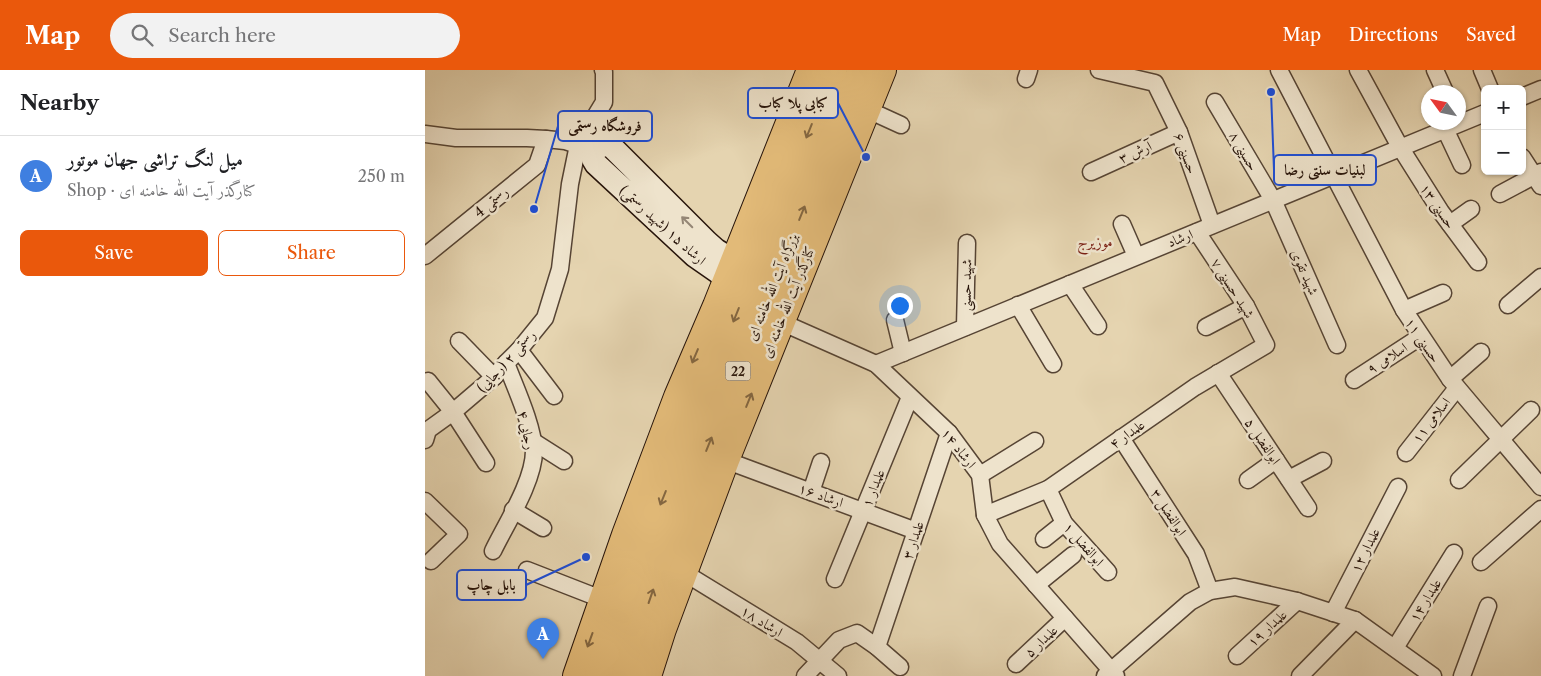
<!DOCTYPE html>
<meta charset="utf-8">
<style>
:root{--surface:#fff;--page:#f2f2f2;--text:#202124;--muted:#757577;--line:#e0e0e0;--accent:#ea580c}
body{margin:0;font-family:"Libre Caslon Text",Amiri,serif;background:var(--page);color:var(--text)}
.controls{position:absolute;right:15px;top:15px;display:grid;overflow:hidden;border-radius:8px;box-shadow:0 1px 4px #0004}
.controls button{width:45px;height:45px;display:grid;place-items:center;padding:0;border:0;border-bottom:1px solid var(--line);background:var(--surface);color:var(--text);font:25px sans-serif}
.compass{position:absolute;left:996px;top:15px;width:45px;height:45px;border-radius:50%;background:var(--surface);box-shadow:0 1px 4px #0004;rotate:303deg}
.you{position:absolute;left:474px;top:235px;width:18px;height:18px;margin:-12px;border:4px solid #fff;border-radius:50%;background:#1a73e8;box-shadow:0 0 0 8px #1a73e833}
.badge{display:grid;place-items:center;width:32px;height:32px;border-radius:50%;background:var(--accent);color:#fff;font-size:16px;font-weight:700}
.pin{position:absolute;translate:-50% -41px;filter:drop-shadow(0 1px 2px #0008)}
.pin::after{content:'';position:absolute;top:26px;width:18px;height:15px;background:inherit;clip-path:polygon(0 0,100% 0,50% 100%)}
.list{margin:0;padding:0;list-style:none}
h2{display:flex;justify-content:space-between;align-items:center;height:65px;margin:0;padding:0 20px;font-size:21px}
h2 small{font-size:16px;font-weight:400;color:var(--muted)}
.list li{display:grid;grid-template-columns:32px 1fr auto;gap:15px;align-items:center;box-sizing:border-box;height:80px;padding:0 20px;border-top:1px solid var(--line)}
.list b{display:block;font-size:19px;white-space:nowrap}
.list p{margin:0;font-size:16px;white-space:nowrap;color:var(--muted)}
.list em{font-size:16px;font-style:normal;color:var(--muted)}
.actions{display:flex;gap:10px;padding:15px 20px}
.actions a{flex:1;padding:11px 0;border:1px solid var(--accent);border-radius:8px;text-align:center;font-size:18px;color:var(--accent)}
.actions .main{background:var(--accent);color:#fff}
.icon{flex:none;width:28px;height:28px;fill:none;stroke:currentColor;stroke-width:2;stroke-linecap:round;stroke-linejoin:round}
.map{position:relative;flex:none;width:1116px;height:606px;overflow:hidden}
header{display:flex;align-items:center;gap:30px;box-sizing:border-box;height:70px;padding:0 25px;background:var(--accent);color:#fff}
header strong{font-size:24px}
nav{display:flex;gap:28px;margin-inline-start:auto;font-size:18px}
.search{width:350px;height:45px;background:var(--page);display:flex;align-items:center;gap:12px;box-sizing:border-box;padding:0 18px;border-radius:28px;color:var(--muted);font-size:19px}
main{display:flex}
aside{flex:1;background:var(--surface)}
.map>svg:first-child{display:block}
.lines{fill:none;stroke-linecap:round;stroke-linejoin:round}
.minor-casing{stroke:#564434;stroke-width:19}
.secondary-casing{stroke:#27140a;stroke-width:25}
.trunk-casing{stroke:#27140a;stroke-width:30}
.minor{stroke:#eee3cc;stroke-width:16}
.secondary{stroke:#eee3cc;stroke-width:22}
.trunk{stroke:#e2ba78;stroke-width:28}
.oneway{stroke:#846741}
.oneway2{stroke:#948675}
.labels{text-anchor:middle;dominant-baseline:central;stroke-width:5;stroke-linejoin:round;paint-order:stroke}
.shield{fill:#eee3cc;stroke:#635244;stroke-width:1}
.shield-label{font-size:12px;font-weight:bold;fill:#27140a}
.street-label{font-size:14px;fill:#27140a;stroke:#eee3cc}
.neighbourhood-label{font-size:15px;fill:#7a1f14;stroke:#eee3cc}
.leader{fill:none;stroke:#1d4ed8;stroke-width:2}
.callout-dot{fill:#1d4ed8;stroke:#eee3cc;stroke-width:2}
.callout{fill:#eee3cc;stroke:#1d4ed8;stroke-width:2}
.callout-label{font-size:15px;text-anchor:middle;font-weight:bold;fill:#27140a}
</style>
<header>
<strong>Map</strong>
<div class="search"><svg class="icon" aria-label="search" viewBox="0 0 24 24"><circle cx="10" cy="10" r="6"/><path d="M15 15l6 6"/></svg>Search here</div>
<nav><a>Map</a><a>Directions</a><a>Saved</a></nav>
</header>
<main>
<aside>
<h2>Nearby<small></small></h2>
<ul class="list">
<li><span class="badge" style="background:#3f7fe0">A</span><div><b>میل لنگ تراشی جهان موتور</b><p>Shop · کنارگذر آیت الله خامنه ای</p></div><em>250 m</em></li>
</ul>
<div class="actions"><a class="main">Save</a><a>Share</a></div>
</aside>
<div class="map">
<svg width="1116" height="606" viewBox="0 0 1116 606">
<rect width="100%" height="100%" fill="#e5d4b0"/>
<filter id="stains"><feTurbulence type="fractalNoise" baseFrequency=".004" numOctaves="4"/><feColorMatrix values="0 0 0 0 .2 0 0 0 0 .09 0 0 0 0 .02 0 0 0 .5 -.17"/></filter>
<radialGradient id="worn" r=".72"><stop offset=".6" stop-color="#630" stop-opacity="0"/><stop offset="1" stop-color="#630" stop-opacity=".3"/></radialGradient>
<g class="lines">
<g class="minor-casing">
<g id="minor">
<path d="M674,0l56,13 24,49 33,93"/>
<path d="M854,0l125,240 46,69 91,108"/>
<path d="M933,0l42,77 41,65 37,50"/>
<path d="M1010,0l10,22"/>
<path d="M1057,0l8,19"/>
<path d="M601,9l3,-9"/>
<path d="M1097,27l19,-8"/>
<path d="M790,32l58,98 64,145"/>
<path d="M441,39l35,16"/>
<path d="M1020,59l17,36"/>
<path d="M0,64l31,4h71l19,1 19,2 24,8"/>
<path d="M1097,87l19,29"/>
<path d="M666,102l88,-40"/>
<path d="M1075,124l41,-22"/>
<path d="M697,154l14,32"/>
<path d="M1025,154l21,-15"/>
<path d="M0,186l112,-91 9,-26"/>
<path d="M645,214l28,42"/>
<path d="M593,235l35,59"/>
<path d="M1083,235l33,-28"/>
<path d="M979,240l39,-17"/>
<path d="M470,250l8,33"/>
<path d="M356,252l95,42 73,69 31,42 5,40 15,29 116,132"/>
<path d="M540,257l2,-84"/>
<path d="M781,257l40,-21"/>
<path d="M34,271l35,36"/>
<path d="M94,280l35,46"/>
<path d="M451,294l609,-251"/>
<path d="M793,303l90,135"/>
<path d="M1025,309l31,-27"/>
<path d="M929,310l66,-43"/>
<path d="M3,311l25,31 33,51"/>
<path d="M696,368l75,116 14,37"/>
<path d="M0,370l3,-10 25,-18 41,-35 12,-14 13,-13 26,-32 15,-49 10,-85 8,-39 26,-43v-30l-1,-2"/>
<path d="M106,370l33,21"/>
<path d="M981,383l51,-65"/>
<path d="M300,390l191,71"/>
<path d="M555,405l55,-34"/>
<path d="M864,409l34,-18"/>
<path d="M823,410l28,-20"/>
<path d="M1034,410l72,-70"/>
<path d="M623,419l16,34 44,49"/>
<path d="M386,422l10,-30"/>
<path d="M0,431l34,33 -28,27"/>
<path d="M88,440l30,18"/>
<path d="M560,445l63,-26 147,-102 71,-42 -20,-39 -49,-74"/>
<path d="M619,469l20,-16"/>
<path d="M68,481c13,-27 41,-70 41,-100 -1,-26 -19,-64 -28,-88"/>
<path d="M1056,492l60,-53"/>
<path d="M102,500l77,30"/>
<path d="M258,502l114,70 41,34"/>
<path d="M410,509l75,-182"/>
<path d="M611,515l37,-30"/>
<path d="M908,543l65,-126"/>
<path d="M452,577l72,-214"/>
<path d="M970,578l59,-95"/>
<path d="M812,586l60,-55"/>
<path d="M591,594l49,-46"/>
<path d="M380,606l34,-36 18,-7 20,14 23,20"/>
<path d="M680,606l85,-74 20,-11 25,-4 62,14 58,19 78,56"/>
<path d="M875,606l55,-56"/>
<path d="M1037,606l26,-70"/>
</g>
</g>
<g class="secondary-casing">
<path id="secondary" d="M316,218l-46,-32 -99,-92 -3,-5 1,-9 11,-6 6,2 96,96 9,8 34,21"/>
</g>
<g class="trunk-casing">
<g id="trunk">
<path d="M152,606l49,-141 52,-138 39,-91 94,-236"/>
<path d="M174,606l22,-70 25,-65 187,-471"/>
<path d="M201,606l51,-157 185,-449"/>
<path d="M222,606l15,-47 63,-169 157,-390"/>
</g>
</g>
<use href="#minor" class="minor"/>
<use href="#secondary" class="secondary"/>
<use href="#trunk" class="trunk"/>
</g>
<defs><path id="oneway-shaft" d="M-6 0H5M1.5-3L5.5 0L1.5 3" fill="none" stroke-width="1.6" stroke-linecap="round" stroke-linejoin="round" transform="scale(1.25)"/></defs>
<g class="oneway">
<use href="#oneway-shaft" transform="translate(384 61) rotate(112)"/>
<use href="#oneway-shaft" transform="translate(377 143) rotate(-68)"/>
<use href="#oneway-shaft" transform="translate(311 245) rotate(112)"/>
<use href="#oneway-shaft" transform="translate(270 286) rotate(113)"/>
<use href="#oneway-shaft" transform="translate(324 330) rotate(-68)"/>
<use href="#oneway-shaft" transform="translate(284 374) rotate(-68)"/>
<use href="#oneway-shaft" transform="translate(238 428) rotate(112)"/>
<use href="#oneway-shaft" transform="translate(226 526) rotate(-71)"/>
<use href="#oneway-shaft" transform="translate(165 570) rotate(110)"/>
</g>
<use class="oneway2" href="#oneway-shaft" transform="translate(262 152) rotate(-135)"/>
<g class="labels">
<rect class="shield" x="300.5" y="291.5" width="25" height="19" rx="4"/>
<g class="shield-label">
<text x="313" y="301">22</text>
</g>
<g class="street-label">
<text transform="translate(819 81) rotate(60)">حسینی ۸</text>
<text transform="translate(710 82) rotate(-24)">آرش ۳</text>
<text transform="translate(761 83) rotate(70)">حسینی ۶</text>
<text transform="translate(66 132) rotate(-39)">رستمی 4</text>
<text transform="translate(1013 136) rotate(56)">حسینی ۱۳</text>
<text transform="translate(238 155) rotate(42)">ارشاد ۱۵ (شهید رستمی)</text>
<text transform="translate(755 168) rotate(-22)">ارشاد</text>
<text transform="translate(880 202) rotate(66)">شهید تقوی</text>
<text transform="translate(541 215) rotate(-89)">شهید حسنی</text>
<text transform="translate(347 217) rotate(-68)">بزرگراه آیت الله خامنه ای</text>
<text transform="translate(808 218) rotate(58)">شهید حسینی ۷</text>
<text transform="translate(363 232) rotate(-68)">کنارگذر آیت الله خامنه ای</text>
<text transform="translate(998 270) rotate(56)">حسینی ۱۱</text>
<text transform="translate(962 288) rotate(-33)">اسلامی ۹</text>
<text transform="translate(81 291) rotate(-47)">رستمی ۲ (رجایی)</text>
<text transform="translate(1006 350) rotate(-52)">اسلامی ۱۱</text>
<text transform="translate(102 360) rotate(78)">رجایی ۴</text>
<text transform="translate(702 364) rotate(-35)">علمدار ۴</text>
<text transform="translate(838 371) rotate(56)">ابوالفضل ۵</text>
<text transform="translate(534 378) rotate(52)">ارشاد ۱۴</text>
<text transform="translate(448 418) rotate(-68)">علمدار ۱</text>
<text transform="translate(396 425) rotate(20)">ارشاد ۱۶</text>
<text transform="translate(744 442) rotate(57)">ابوالفضل ۳</text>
<text transform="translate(488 470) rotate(-71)">علمدار ۳</text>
<text transform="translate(659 474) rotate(49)">ابوالفضل ۱</text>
<text transform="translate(940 480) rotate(-63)">علمدار ۱۲</text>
<text transform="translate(1000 530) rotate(-58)">علمدار ۱۴</text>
<text transform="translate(337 551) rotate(32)">ارشاد ۱۸</text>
<text transform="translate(842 558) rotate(-42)">علمدار ۱۹</text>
<text transform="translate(616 571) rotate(-43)">علمدار ۵</text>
</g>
<g class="neighbourhood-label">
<text x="670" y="171">موزیرج</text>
</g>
</g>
<path class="leader" d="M441 87L413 33M109 139L133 56M846 22L849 100M161 487L101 515"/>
<g class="callout-dot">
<circle cx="441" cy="87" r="5"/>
<circle cx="109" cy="139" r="5"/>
<circle cx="846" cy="22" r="5"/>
<circle cx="161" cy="487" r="5"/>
</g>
<g class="callout">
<rect x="323" y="18" width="90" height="30" rx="5"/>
<rect x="133" y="41" width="94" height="30" rx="5"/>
<rect x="849" y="85" width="102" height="30" rx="5"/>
<rect x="32" y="500" width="69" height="30" rx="5"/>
</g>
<g class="callout-label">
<text x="368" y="38">کبابی پلا کباب</text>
<text x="180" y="61">فروشگاه رستمی</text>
<text x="900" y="105">لبنیات سنتی رضا</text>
<text x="66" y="520">بابل چاپ</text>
</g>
<rect width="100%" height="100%" filter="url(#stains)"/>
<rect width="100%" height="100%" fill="url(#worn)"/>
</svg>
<div class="controls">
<button>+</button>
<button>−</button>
</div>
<svg class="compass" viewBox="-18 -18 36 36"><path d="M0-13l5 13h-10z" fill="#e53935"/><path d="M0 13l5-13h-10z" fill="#757577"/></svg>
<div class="you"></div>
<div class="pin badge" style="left:118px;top:589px;background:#3f7fe0">A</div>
</div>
</main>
